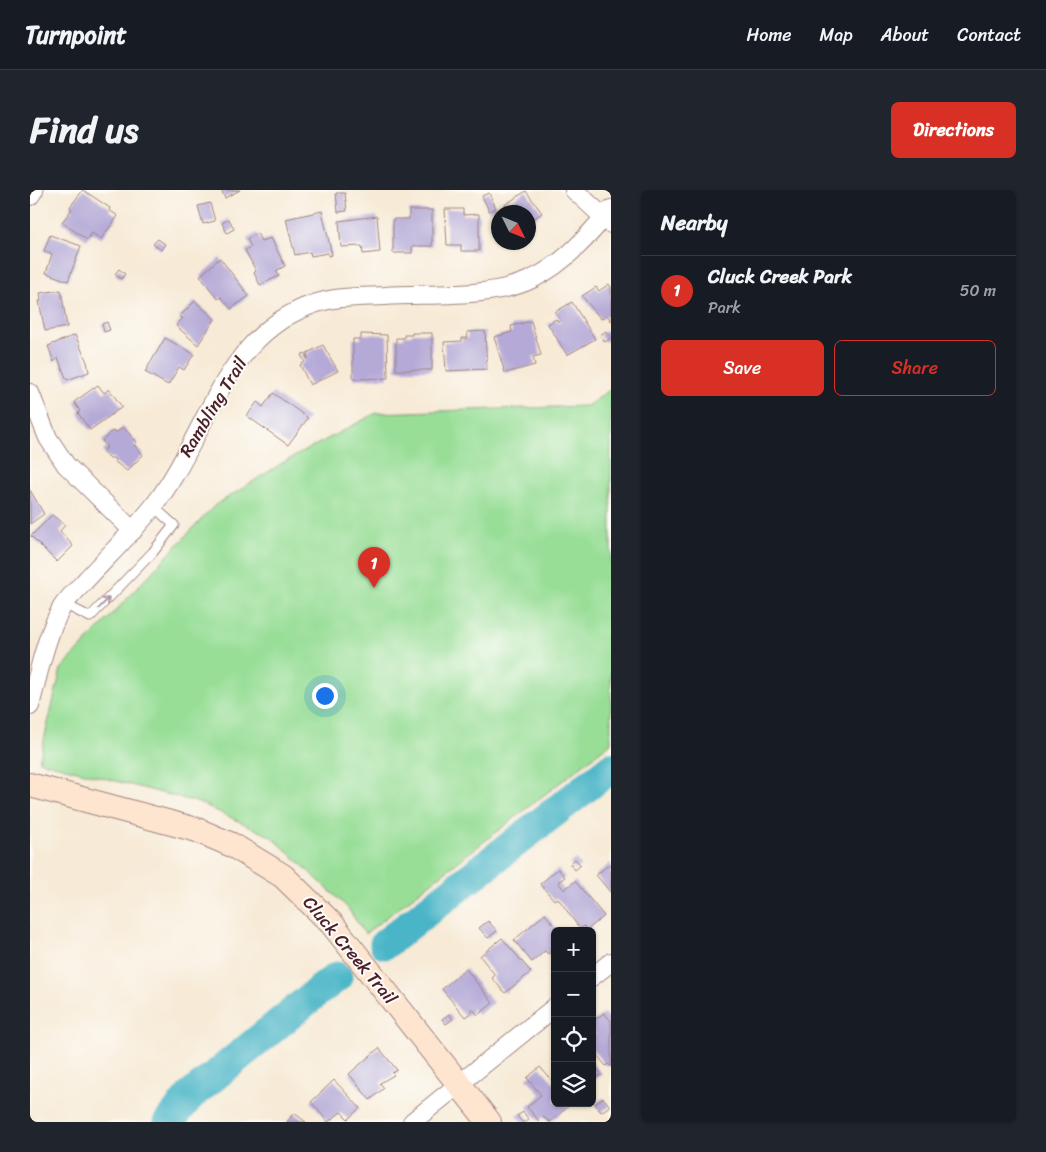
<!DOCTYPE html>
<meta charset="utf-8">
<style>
:root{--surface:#171b24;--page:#20242c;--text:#f1f3f6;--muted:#9ea1a6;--line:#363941;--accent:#d93025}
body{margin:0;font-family:Sriracha,sans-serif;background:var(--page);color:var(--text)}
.controls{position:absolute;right:15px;bottom:15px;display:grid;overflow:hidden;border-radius:8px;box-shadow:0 1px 4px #0004}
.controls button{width:45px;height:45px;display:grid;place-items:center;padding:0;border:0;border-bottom:1px solid var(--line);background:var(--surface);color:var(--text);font:25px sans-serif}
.compass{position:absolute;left:461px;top:15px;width:45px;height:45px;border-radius:50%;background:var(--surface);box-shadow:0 1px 4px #0004;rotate:133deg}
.you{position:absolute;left:294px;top:505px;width:18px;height:18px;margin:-12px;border:4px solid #fff;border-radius:50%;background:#1a73e8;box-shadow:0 0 0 8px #1a73e833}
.badge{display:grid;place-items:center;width:32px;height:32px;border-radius:50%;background:var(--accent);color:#fff;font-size:16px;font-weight:700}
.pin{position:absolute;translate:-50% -41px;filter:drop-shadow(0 1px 2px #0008)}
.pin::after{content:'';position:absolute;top:26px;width:18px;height:15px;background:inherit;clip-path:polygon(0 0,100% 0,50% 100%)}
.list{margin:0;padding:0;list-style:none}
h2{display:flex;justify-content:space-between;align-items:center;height:65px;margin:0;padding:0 20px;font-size:21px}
h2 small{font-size:16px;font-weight:400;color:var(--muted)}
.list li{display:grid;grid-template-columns:32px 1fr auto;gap:15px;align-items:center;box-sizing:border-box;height:70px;padding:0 20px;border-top:1px solid var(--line)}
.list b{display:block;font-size:19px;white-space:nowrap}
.list p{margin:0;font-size:16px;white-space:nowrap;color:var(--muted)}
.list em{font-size:16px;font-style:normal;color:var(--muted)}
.actions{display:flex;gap:10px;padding:15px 20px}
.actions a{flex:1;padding:11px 0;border:1px solid var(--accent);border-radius:8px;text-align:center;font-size:18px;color:var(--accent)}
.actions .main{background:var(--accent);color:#fff}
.icon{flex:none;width:28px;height:28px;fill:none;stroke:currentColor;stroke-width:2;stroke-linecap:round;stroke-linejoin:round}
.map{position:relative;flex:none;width:581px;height:932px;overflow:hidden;border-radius:8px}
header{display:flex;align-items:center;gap:30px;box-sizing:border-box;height:70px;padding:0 25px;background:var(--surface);border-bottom:1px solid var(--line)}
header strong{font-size:24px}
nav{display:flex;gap:28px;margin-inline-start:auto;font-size:18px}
.intro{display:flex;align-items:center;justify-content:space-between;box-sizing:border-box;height:120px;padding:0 30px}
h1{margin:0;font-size:35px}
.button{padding:12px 22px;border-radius:8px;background:var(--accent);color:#fff;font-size:18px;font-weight:700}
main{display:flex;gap:30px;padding:0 30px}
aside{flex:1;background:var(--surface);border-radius:8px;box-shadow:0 1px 4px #0004}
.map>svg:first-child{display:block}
.green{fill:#98de97;stroke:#717e61}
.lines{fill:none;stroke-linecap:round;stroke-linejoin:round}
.river{stroke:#4ab5c7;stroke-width:31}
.building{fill:#b5aad7}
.lane-casing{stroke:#a08480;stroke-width:11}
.street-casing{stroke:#a08480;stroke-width:20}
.secondary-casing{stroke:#a08480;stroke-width:26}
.lane{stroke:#fff;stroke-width:9}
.street{stroke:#fff;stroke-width:18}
.secondary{stroke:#fde5d0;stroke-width:24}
.oneway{stroke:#ae9aa0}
.labels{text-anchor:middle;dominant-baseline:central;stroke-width:4;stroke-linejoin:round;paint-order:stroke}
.street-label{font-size:18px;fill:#4a1f2b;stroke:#fdfcf7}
</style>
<header>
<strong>Turnpoint</strong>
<nav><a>Home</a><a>Map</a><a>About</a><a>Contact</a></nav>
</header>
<div class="intro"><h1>Find us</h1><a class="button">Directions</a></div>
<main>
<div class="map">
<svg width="581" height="932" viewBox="0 0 581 932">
<rect width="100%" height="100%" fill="#fdfcf7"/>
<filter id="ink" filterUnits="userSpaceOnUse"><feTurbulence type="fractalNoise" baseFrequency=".02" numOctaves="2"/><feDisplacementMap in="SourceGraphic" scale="10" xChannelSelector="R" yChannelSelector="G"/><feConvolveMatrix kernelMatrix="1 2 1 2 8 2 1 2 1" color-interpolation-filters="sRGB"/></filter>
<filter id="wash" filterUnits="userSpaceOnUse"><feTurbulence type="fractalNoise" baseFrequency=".0096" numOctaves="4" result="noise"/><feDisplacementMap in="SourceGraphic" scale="20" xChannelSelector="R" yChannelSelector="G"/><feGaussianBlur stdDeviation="1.12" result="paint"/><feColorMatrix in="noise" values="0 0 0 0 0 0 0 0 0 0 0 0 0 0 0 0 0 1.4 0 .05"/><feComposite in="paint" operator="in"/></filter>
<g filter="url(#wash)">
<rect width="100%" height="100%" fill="#f7ead6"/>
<path class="green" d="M581,199v354l-246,191 -18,-27 -75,-70 -72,-34 -161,-42 22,-92 153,-163 70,-44 92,-49 211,-7z"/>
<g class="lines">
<g class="river">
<path d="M355,754l226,-176"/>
<path d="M139,932l21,-26 126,-103 21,-16"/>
</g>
</g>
<g id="blocks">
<g class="building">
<path d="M53,0l27,18 -1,2 9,6 -17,23 -9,-6 -5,7 -25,-18 10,-13 -2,-2z"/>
<path d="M191,0h19l-15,8z"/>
<path d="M496,1l16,22 -14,9v-10h-30v6l-4,-6z"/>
<path d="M306,3h9l2,18 -9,1z"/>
<path d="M459,3l7,15 -7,3 -7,-15z"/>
<path d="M180,13l5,18 -12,3 -5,-18z"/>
<path d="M415,19h18v6l16,-1v37h-18v-6h-14z"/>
<path d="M379,20h23v36h-20v7h-19v-34h16z"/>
<path d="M292,21l10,44 -4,1v-3l-17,3 -1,-4 -15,3 -9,-36z"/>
<path d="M347,26l3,36 -17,2 -1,-8 -21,1 -2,-26z"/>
<path d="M199,29l5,10 -7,4 -5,-10z"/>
<path d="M227,43l4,8 10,-3 14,28 -9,5 3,5 -19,9 -6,-12 2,-2 -11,-21 6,-3 -4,-8z"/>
<path d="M20,45l31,11 -13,35 -22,-8 6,-19 -8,-3z"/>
<path d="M128,49l7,5 -4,6 -8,-6z"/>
<path d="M190,68l29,38 -18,13 -10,-12 -3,2 -18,-23z"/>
<path d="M89,79l6,5 -4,5 -6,-5z"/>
<path d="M579,94l2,3v34l-4,-6 -6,4 -19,-23 14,-9 3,4z"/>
<path d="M31,100l6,37 -22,4 -6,-30h2l-1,-8z"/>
<path d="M165,111l20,18 -17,26 -22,-19 7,-8 -4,-1z"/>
<path d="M542,112l23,37 -28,16 -19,-31 8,-5 2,3 3,-1 -6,-9z"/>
<path d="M501,131l10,34 -8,2 2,8 -30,8 -11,-36 18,-5 -1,-6z"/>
<path d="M77,132l3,8 -6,2 -2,-8z"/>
<path d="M455,141l2,38 -41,2 -2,-29 18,-1v-3h6l-1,-6z"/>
<path d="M576,141l5,7 -6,4 -5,-7z"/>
<path d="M382,143h20v37h-36v-32h8v-3h8z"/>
<path d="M331,144l26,1 1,43 -35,1v-40h8z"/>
<path d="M45,145l12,27 2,10 -22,8 -9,-22 -4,4 -6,-16z"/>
<path d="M135,148l29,16 -10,16 -5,-3 -11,18 -23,-13z"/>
<path d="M293,155l15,26 -28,14 -10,-20 5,-3 -4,-7 4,-2 3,6 -1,-6z"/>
<path d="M68,195l6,8 5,-4 13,18 -32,23 -12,-17 2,-2 -6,-9z"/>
<path d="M243,203l35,25 -20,27 -41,-29 10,-14 6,5z"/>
<path d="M93,237l14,15 -3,3 9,10 -16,16 -12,-9 -1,-4h-4l-7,-6 4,-5 -5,-6 10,-10 5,1z"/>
<path d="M0,300l14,24 -14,10z"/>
<path d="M22,325l13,10 -5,6 13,15 -16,16 -26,-26z"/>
<path d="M545,669l6,6 -6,5 -5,-6z"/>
<path d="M581,673v30l-15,-18z"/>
<path d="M528,679l7,8 -7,5 6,8 11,-9 29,35 -17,14 -3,-4 -4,3 -20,-28 -4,-3 -2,2 -14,-16z"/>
<path d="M515,724l14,17h-4v24l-3,-4 -4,3 -3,-3 -13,11 -18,-22z"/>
<path d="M458,731l9,10 -9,7 -9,-10z"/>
<path d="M472,748l29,34 -26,21 -13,-15 3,-3 -15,-19z"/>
<path d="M436,779l27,34 -15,12 -6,-7v4l-7,5 -23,-28z"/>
<path d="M574,823l7,8v46l-3,-3 -2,2 -14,-17v-17l3,3 1,-1 -4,-5v-7z"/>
<path d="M419,824l4,5 -7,5 -4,-5z"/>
<path d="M349,858l18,22 -5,3 2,2 -14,8 4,5 -14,12 -21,-26z"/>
<path d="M562,873l10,11 -10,7z"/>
<path d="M510,877l15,17v19h13l2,2 -20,17 -7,-5 -4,4 -12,-14 14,-12 -14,-17z"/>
<path d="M304,890l26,28 -12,11 -7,-7 -13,10 -17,-20z"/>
<path d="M573,908l7,8 -9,6 -6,-8z"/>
<path d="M493,922l6,8 -3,2h-4l-5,-6z"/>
<path d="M264,923l12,9h-19z"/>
</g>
</g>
</g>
<g filter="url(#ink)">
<use href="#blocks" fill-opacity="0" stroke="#a08480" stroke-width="1"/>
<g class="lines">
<g class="lane-casing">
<path id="lane" d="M34,414l26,13 63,-65 21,-27 -20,-18"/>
</g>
<g class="street-casing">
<g id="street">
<path d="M544,0l37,34"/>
<path d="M0,6l4,-6"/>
<path d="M0,203l18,45 18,27 67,66"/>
<path d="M0,516c9,-34 15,-68 32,-99 6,-9 15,-17 22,-25 23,-25 47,-48 68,-74 54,-67 68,-170 159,-203 23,-9 49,-8 74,-9 45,-3 108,3 149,-18 30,-14 56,-44 77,-69"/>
<path d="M562,787l19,-15"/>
<path d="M382,932l143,-115"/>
</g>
</g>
<g class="secondary-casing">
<path id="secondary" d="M0,595l167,45 35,15 51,31 49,48 157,198"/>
</g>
<use href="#lane" class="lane"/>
<use href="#street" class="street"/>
<use href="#secondary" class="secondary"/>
</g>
<defs><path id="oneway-shaft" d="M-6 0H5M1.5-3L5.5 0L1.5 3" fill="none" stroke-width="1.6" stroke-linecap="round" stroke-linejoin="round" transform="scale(1.25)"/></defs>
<use class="oneway" href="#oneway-shaft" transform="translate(74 413) rotate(-46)"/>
</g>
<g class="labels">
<g class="street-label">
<text transform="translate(183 217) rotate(-59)">Rambling Trail</text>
<text transform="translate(320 760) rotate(50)">Cluck Creek Trail</text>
</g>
</g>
</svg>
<div class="controls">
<button>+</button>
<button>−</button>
<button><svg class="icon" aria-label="locate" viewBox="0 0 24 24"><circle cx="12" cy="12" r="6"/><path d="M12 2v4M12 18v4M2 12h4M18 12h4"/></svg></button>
<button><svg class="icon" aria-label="layers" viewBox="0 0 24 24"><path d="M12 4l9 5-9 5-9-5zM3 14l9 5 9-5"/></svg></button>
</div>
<svg class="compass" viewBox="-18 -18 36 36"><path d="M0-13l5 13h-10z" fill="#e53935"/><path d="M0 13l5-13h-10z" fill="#9ea1a6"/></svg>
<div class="you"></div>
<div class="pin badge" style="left:344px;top:398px">1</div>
</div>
<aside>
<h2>Nearby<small></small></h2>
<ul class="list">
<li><span class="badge">1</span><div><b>Cluck Creek Park</b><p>Park</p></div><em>50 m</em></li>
</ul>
<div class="actions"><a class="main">Save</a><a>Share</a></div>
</aside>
</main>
